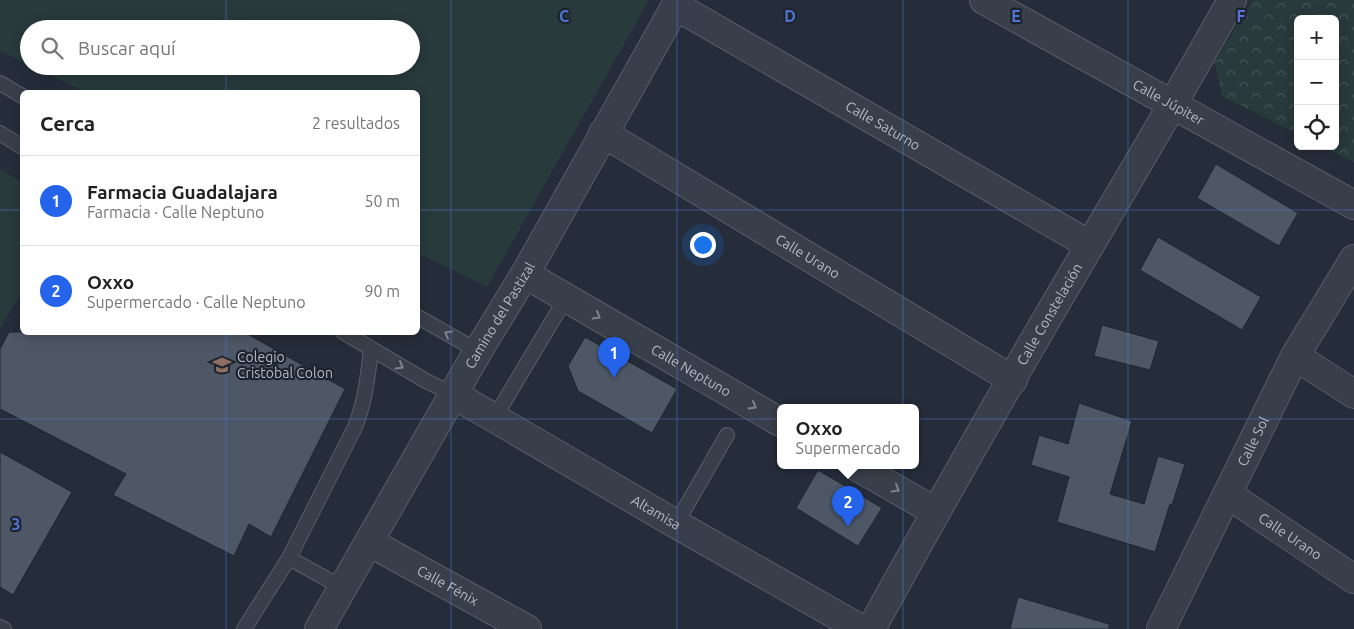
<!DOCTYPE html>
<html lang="es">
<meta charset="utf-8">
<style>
:root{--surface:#fff;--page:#f6f6f6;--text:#222;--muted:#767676;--line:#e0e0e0;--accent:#2563eb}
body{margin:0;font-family:Ubuntu,sans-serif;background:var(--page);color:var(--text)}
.controls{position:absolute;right:15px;top:15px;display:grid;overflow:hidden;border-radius:8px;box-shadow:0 2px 12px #0003}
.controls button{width:45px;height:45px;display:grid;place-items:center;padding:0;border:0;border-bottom:1px solid var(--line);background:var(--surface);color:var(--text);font:25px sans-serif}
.you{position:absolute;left:702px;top:244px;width:18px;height:18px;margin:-12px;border:4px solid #fff;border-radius:50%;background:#1a73e8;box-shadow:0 0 0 8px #1a73e833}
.badge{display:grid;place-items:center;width:32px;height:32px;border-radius:50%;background:var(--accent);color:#fff;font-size:16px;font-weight:700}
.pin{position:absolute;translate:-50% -41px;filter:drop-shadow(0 1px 2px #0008)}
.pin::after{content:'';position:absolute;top:26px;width:18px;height:15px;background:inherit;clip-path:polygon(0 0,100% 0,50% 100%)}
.popup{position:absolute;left:777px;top:404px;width:142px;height:65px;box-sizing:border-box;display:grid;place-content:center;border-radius:8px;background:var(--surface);filter:drop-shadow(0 1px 4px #0005);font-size:16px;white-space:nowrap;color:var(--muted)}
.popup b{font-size:19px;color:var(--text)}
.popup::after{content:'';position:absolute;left:50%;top:100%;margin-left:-10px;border:10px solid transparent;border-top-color:var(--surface)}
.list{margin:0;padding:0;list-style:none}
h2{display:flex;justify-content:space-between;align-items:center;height:65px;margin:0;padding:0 20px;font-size:21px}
h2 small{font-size:16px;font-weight:400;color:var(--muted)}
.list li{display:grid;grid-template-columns:32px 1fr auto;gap:15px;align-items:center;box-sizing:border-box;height:90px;padding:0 20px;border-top:1px solid var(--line)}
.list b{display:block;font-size:19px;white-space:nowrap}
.list p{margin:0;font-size:16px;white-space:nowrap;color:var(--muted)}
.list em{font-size:16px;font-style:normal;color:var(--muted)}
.icon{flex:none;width:28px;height:28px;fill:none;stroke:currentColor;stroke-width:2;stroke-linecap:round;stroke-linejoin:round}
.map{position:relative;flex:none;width:1354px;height:629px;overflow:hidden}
.search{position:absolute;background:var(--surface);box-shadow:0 2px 12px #0003;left:20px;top:20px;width:400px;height:55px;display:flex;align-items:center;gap:12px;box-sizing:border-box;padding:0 18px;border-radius:28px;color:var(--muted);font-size:19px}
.panel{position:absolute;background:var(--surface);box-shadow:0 2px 12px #0003;left:20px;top:90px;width:400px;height:245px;border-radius:8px}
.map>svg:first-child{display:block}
.grass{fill:#283a3c}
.park{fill:url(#park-crowns)}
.building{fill:#4e5765;stroke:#202631}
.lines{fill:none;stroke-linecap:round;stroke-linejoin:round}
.lane-casing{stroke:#575d68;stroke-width:16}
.street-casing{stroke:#575d68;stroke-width:30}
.lane{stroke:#393f4a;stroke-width:14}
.street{stroke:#393f4a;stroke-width:28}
.oneway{stroke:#7d838e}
.grid{fill:none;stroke:#5274d2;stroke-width:1;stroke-opacity:0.55}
.labels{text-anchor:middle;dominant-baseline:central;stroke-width:4.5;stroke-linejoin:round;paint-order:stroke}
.street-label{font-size:14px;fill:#b4bac6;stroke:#1e242f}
.poi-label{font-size:14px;fill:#b4bac6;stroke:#1e242f;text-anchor:start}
.grid-label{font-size:16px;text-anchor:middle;font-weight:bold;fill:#5274d2;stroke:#1e242f;stroke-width:4.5;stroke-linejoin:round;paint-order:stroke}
</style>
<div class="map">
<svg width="1354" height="629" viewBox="0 0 1354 629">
<defs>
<pattern id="park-crowns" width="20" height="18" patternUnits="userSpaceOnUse" patternTransform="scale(1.25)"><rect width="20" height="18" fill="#283a3c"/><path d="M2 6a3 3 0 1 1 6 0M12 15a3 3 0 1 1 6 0" fill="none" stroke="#455457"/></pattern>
</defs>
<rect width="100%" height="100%" fill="#252d3a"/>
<g class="grass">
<path d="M0,0h649l-162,287 -69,-34v-161h-333l-54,-26h380v-37h-382v36l-29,-14z"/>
<path d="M0,169l22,13v109l-22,38z"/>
</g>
<path class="park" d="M1252,0h102v162l-32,-16h13v-127h-37v115l-76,-38 -7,-34z"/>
<g class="building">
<path d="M1216,164l82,49 -19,33 -82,-48z"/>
<path d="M1158,237l103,60 -19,33 -102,-60z"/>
<path d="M1102,325l57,16 -9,29 -56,-14z"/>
<path d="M9,332h235l101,57 -74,148 -22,-13 -15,32 -121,-61 13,-21 -126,-65v-60z"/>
<path d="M585,337l92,52 -25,44 -74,-42 -10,-25z"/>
<path d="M1079,403l53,18 -22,73 34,10 14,-48 27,8 -13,41 -2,-1 -15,48 -98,-30 12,-45 -38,-12 8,-30 29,9z"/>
<path d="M0,452l72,40 -59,103 -13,-8z"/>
<path d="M818,470l64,38 -24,38 -62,-38z"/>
<path d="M1018,597l91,27v5h-99z"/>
</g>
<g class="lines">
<g class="lane-casing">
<g id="lane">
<path d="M0,83l22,13"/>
<path d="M0,133l22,14"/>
<path d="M418,317l60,34"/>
<path d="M343,332l83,49 27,13"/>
<path d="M495,417l71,-119"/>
<path d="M676,524l51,-89"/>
<path d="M289,558l54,30"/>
<path d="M0,627l4,2"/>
<path d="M244,629l45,-71 66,-131c10,-25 13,-51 16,-78"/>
</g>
</g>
<g class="street-casing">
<g id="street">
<path id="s1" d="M984,0l370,205"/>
<path id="s2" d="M676,6l414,239"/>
<path id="s3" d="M603,133l410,247"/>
<path id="s4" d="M525,274l255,148"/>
<path d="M1295,356l59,38"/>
<path id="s5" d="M453,394l223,130 185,105"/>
<path d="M856,466l80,46"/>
<path id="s6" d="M1227,494l127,85"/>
<path id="s7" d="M369,542l158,87"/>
<path id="s8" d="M319,629l159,-278 47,-77 154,-274"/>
<path id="s9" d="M871,629c71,-129 144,-257 219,-384 48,-81 96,-163 142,-245"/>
<path id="s10" d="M1161,629l134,-273 59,-97"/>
</g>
</g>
<use href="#lane" class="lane"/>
<use href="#street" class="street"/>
</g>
<defs><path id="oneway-chevron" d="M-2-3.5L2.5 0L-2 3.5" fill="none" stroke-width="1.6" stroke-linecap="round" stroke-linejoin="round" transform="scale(1.25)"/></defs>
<g class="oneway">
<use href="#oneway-chevron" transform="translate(597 316) rotate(30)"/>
<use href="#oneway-chevron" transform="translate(448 334) rotate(-151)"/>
<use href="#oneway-chevron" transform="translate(400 366) rotate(30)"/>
<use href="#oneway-chevron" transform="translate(753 406) rotate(30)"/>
<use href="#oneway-chevron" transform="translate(896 489) rotate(30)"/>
</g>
<path class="grid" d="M226,0v29M451,0v629M677,0v629M903,0v629M1128,0v629M226,66v26M0,210h22M418,210h936M226,332v297M0,419h1354"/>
<defs>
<g id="school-bare" transform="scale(1.5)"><path d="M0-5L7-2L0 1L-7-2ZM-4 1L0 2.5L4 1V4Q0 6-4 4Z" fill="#8d6e63" stroke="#1e242f" stroke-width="2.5" paint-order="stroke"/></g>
</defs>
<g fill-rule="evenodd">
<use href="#school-bare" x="222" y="365"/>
</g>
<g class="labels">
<g class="street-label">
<text stroke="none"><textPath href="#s1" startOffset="211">Calle Júpiter</textPath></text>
<text stroke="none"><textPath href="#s2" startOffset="239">Calle Saturno</textPath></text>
<text stroke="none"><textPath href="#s3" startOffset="239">Calle Urano</textPath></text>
<text stroke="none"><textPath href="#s9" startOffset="362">Calle Constelación</textPath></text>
<text stroke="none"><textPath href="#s8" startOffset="362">Camino del Pastizal</textPath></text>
<text stroke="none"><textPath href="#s4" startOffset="192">Calle Neptuno</textPath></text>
<text stroke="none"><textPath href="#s10" startOffset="209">Calle Sol</textPath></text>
<text stroke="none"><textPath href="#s5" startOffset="235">Altamisa</textPath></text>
<text stroke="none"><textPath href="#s6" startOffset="76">Calle Urano</textPath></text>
<text stroke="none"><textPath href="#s7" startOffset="90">Calle Fénix</textPath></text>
</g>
<g class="poi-label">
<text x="237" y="357">Colegio<tspan x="237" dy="16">Cristobal Colon</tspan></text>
</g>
</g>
<g class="grid-label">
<text x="564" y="22">C</text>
<text x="790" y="22">D</text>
<text x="1016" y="22">E</text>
<text x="1241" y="22">F</text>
<text x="16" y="530">3</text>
</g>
</svg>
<div class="controls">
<button>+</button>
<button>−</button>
<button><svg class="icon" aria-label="locate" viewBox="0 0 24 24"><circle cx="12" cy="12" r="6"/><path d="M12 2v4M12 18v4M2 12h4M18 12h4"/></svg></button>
</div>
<div class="you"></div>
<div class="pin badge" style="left:614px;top:378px">1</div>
<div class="pin badge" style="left:848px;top:527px">2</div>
<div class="popup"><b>Oxxo</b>Supermercado</div>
<div class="search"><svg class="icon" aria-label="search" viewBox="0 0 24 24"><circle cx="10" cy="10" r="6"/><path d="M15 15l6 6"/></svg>Buscar aquí</div>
<section class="panel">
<h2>Cerca<small>2 resultados</small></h2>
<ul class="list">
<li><span class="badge">1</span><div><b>Farmacia Guadalajara</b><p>Farmacia · Calle Neptuno</p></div><em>50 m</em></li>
<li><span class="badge">2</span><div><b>Oxxo</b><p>Supermercado · Calle Neptuno</p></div><em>90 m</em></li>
</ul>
</section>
</div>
